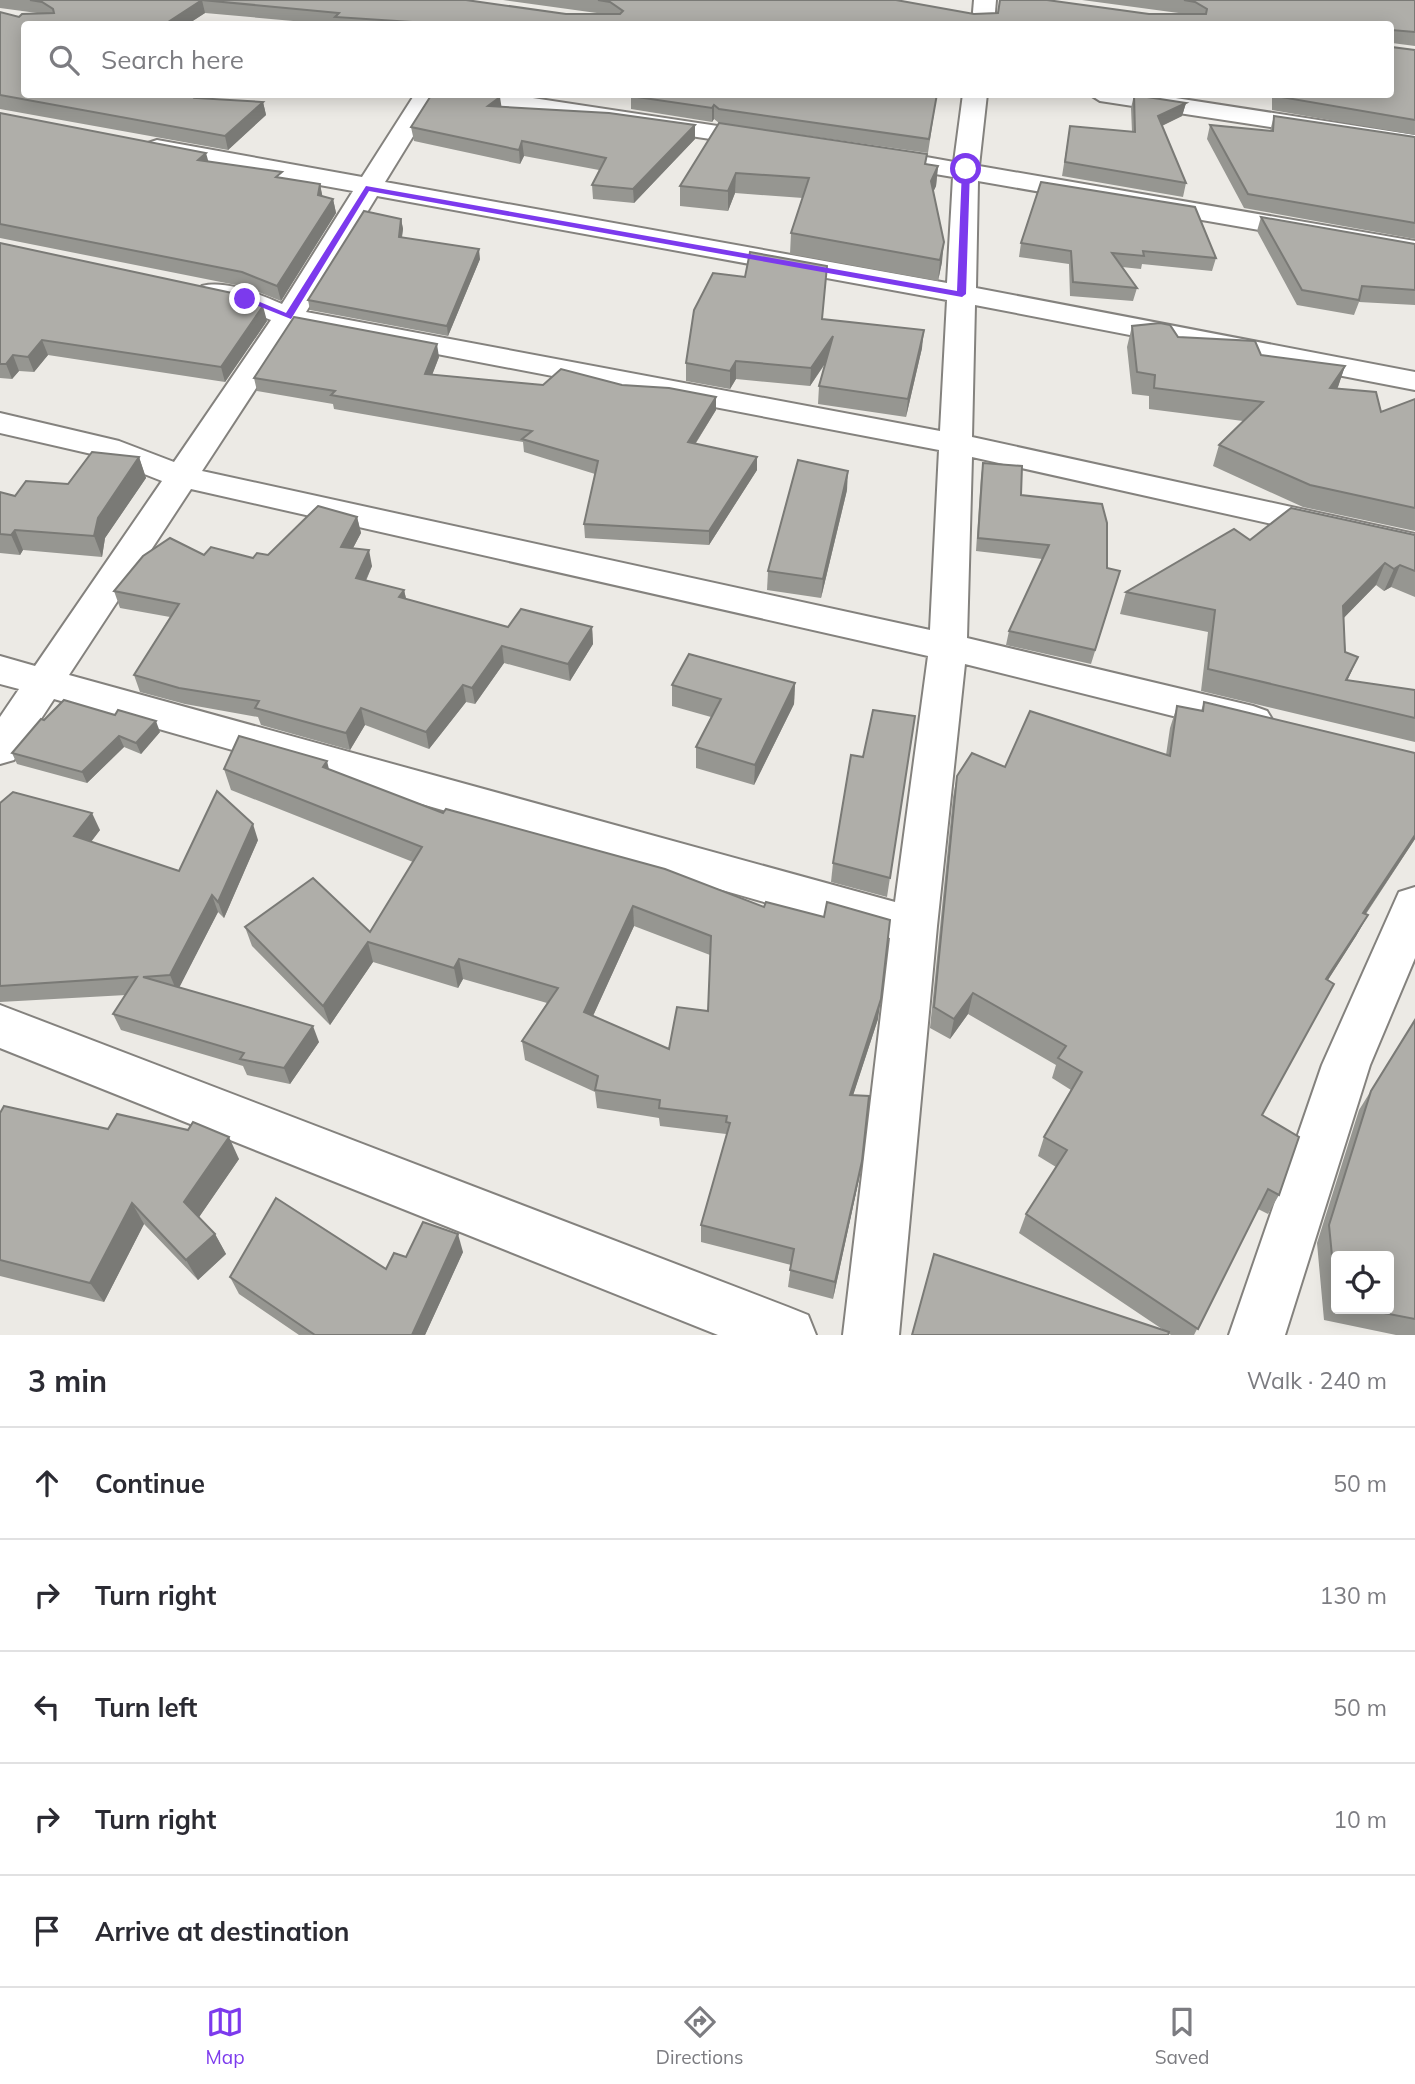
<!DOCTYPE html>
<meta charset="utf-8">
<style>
:root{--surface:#fff;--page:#f2f2f3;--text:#2b2b33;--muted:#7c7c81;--line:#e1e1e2;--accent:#7c3aed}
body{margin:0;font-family:Mulish,sans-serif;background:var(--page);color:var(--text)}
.controls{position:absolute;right:21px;bottom:21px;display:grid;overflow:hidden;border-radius:7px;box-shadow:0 4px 18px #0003}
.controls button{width:63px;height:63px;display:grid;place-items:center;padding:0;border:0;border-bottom:2px solid var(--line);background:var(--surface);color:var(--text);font:35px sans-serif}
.stop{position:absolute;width:21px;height:21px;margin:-16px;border:5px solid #7c3aed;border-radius:50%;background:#fff}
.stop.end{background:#7c3aed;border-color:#fff;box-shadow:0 2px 7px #0008}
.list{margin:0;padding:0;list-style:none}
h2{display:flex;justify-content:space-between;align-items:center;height:91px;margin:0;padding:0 28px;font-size:30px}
h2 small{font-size:23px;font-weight:400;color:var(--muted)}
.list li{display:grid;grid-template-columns:46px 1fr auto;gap:21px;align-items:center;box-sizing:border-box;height:112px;padding:0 28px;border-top:2px solid var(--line)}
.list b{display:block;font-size:26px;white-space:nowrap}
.list em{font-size:23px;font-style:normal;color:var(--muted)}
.icon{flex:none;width:38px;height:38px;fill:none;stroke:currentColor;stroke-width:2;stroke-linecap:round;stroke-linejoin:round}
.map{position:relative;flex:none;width:1415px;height:1335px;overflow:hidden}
.search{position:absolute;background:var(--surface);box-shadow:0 4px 18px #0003;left:21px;right:21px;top:21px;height:77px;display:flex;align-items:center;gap:18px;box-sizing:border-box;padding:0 24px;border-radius:7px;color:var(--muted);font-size:26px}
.sheet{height:651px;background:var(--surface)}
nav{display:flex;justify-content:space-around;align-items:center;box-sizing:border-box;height:98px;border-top:2px solid var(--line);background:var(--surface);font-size:19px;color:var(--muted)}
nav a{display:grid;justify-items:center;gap:4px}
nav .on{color:var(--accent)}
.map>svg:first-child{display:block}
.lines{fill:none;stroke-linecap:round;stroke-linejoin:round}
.minor-casing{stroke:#84827e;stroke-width:4}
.minor{fill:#fff;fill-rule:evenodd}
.wall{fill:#969691;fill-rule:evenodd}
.shaded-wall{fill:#7a7a76}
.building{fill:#afaea9;stroke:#7a7a76;stroke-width:2;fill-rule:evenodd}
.route{fill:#7c3aed}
</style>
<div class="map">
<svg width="1415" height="1335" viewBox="0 0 1415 1335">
<rect width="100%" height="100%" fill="#eceae5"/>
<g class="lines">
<g class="minor-casing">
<g id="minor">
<path d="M974,0h22l-2,24h-22z"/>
<path d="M415,94h24l-54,88 562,101 6,-106 -77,-13 -9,-3 -4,-5 4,-5 9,-3 78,14 9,-68h24l-8,72 436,75v16l-437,-76 -2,107 439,84v18l-440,-85 -3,132 443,97v22l-443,-99 -5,181 286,68 14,5 6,10 -6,10 -14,5 -288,-72 -28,262 -38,409h-56l47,-397 -836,-239 -40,61 -14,4v-47l19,-28 -19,-5v-28l35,10 127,-185 -66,-26 -96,-22v-20l119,28 55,21 97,-142 -35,-14 -34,-8 -4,-6 4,-6c25,-6 56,8 80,18l71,-113 -196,-35 -9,-3 -4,-5 4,-5 9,-3 205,37zM377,196l570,104 -7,131 -634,-119zM296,327l643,123 -9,180 -728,-159zM191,489l737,167 -33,246 -826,-227z"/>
<path d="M445,94h62l257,39 9,2 3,5 -3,5 -9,2 -308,-46z"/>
<path d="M1089,94h61l265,41v14l-315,-48z"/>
<path d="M1415,887v71l-45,107 -85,270h-56l93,-270 77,-173z"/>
<path d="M0,1005l788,302 20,8 8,20h-98l-718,-287z"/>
</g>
</g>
<use href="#minor" class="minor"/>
</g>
<g class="wall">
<path d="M0,0h466l100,14h38l-101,-14h393l78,14h212l-104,-14h333v46l-23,-3v4l23,3v85l-143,-25v-16h118v-70h-1063l-122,-11 -17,11h-164v70l189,5 50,3 3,13 -38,35 -228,-41v-97l19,5 18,-4 -37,-5z"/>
<path d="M631,94h306l-9,59 -209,-30 -5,-4 -2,3 -81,-13z"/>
<path d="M1162,94h24l-1,3z"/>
<path d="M1134,95l52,8 -4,13 -20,10 24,57 -3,14 -121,-21 8,-50 62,6 -1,-24z"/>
<path d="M501,107l194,32 -61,64 -41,-4 -1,-14 7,-15 -75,-14 -4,8 -106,-23 -3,-14z"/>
<path d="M0,113l208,48 75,17 37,6 2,12 11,3 3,14 -55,88 -35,-14 -246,-49z"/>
<path d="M1274,116l141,21v102l-171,-31 -37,-69 3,-14 60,6z"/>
<path d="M719,123l219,43 -2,20 -3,6 9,70 -4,19 -148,-27 1,-21 12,-35 -68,-5 -7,18 -48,-5v-20z"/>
<path d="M1041,182l175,76 -4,13 -70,-7 -1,5 -19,-2 15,21 -4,13 -63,-5 -1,-32 -50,-7 2,-14z"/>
<path d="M1261,217l154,27v61l-56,-3 -5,13 -57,-10 -40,-74z"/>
<path d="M401,219l2,10 -1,9 78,21 -32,77 -138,-26 -2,-10z"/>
<path d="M0,243l267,78 -42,61 -177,-27 -14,17 -15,-1 -7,8 -12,-1z"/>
<path d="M827,266l-5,53 100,29 -16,69 -88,-13 1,-18 6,-22 -15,22 -74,-7 -6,10 -44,-8v-18l59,-86z"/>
<path d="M1132,326l129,29 84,11 -8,23 44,23 34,-13v132l-112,-24 -90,-41 6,-21 24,-24 -94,-12v-13l-17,-2 -5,-47z"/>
<path d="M439,357l-7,18 284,35 -20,33 61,27 -48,75 -124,-7 -1,-14 11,-50 -71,-22 -1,-10 -189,-33 -1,-5 -76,-13 -3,-13z"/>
<path d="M139,457l7,21 -41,60 -3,19 -79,-7 -3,5 -20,-2v-61l15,4 53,-12z"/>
<path d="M983,463l124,105 13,3 -29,93 -85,-19 3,-14 33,-72 -66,-8 5,-75z"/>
<path d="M847,490l-26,108 -54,-8 1,-19z"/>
<path d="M357,517l4,16 -8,15 19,18 -6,15 38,9 2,9 102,28h84l1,17 -23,37 -66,-18 -29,41 -9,-2 -37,47 -64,-24 -15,25 -89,-25 -3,-8 -73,-13 -45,-12 -6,-17 36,-58 -50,-9 -6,-17 90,-36 49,3 15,-3z"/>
<path d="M1415,535v62l-24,-10 -7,4 -8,-6 -33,33 5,62 67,10v52l-214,-51 7,-59 -88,-18 6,-22 124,-52z"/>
<path d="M795,683l-1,21 -40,81 -58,-17v-21l15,-30 -39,-11v-21z"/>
<path d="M1204,702l211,51v86l-49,75 2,1 -12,21 -28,44 -66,135 17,80 -11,19 -10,-5 -64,126h-23l-152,-102 7,-19 30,-47 -18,-11 6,-19 27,-47 -19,-12 4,-13 -88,-51 -18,25 -20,-11 23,-231 4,-21 48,-9 161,-12 4,-27 7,-22 24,5z"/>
<path d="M915,716l-28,181 -56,-15 2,-19 30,-106z"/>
<path d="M41,719l119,13 -19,22 -17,-7 -37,36 -70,-19 -5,-11z"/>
<path d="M224,769l105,1 114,43 222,56 213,150 -25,76 9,66 -3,18 -26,120 -45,-12 3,-22 -90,-23v-17l25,-87v-4l-66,-8 -1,-8 -62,-10 -2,-16 -70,-32 -3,-19 25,-38 -84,-24 -5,9 -85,-26 -43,63 -78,-79 -7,-19 125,5 43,-70 -182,-72zM634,926l76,29 -2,56 -39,38 -76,-33z"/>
<path d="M0,803l100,27 -9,12 88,29 79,-31 -34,78 -6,-6 -39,75 140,55 -29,42 -43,-9 -4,-9 -122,-36 -8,-16 13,-19 -126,7z"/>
<path d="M1415,1020v315h-19l-72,-15 -7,-77 42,-133zM1336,1256l53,53h-53z"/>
<path d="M0,1113l239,46 -40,58 16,17 11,20 -28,26 -54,-56 -40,78 -104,-26z"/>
<path d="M463,1252l-38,83h-126l-60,-41 -9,-17 156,-8 20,-12z"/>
</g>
<g class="shaded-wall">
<path d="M202,0l3,13 -17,11h-23z"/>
<path d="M199,94h13l1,5 -18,-1z"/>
<path d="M500,97l2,13 -14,-4z"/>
<path d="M263,102l3,13 -38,35 -3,-14z"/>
<path d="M1186,103l-4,13 -27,13 3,-13z"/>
<path d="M714,105v14l-2,3v-14z"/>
<path d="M695,125v14l-61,64 -1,-14z"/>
<path d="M522,141l2,15 -4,8 -1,-14z"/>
<path d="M206,153l4,14 -12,-7z"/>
<path d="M938,166l-2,20 -7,15 2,-20z"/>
<path d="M736,173l-1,20 -7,18v-20z"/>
<path d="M320,184l3,15 -5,-4z"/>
<path d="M333,199l3,14 -55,88 -4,-15z"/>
<path d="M401,219l2,10 -3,18 -1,-10z"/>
<path d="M944,242l-2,20 -4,19 2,-21z"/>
<path d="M479,249l1,10 -32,77 -1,-10z"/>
<path d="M263,306l4,15 -42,61 -4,-15z"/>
<path d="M924,330l-2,18 -16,69 2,-18z"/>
<path d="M833,336l-2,18 -21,32 1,-18z"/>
<path d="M42,340l6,15 -14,17 -6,-15z"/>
<path d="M437,344l2,13 -12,31 -2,-14z"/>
<path d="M13,355l6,16 -7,8 -6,-15z"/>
<path d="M736,361v18l-6,10v-18z"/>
<path d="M1345,366l-7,21 -15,22 7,-21z"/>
<path d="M716,397v13l-28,45v-13z"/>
<path d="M139,457l7,21 -41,60 -3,19 -8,-21 4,-18z"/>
<path d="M757,457v13l-48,75v-14z"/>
<path d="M848,471l-1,19 -26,108 2,-19z"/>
<path d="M357,517l4,16 -16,30 -4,-16z"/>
<path d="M15,530l8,20 -3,5 -9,-20z"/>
<path d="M369,550l3,16 -13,29 -3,-17z"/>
<path d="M1385,563l-9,22 -42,43 9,-22z"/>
<path d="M1400,565l-9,22 -7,4 10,-22z"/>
<path d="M404,590l4,17 -9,-10z"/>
<path d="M592,627l1,17 -23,37 -2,-17z"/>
<path d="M502,646l2,17 -29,41 -3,-16z"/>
<path d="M1358,657l-10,22 -12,22 10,-21z"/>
<path d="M795,683l-1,21 -40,81 1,-20z"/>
<path d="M463,685l3,17 -37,47 -3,-17z"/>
<path d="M361,708l4,17 -15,25 -4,-17z"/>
<path d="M156,721l4,11 -19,22 -5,-11z"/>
<path d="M119,736l5,11 -37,36 -5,-11z"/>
<path d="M327,761l5,20 -9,-14z"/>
<path d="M92,813l8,17 -18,23 -8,-17z"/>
<path d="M253,824l5,16 -34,78 -6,-16z"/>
<path d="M1415,835v4l-63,95 11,-21z"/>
<path d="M212,895l6,17 -41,80 -7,-17z"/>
<path d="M633,906l1,20 -48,105 -2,-19z"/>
<path d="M1368,915l-12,21 -41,64 11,-21z"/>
<path d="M368,942l5,20 -43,63 -7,-19z"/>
<path d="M459,959l4,20 -5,9 -4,-20z"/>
<path d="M973,993l-5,21 -18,25 4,-20z"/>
<path d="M881,999l-3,20 -31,95 3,-19z"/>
<path d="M313,1026l6,16 -29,42 -6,-16z"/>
<path d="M229,1137l10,22 -44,64 -11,-21z"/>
<path d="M862,1161l-3,18 -26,120 2,-17z"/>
<path d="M132,1203l12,21 -40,78 -14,-19z"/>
<path d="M215,1234l11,20 -28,26 -12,-20z"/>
<path d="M458,1234l5,18 -38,83h-13z"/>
</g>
<g class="building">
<path d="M30,0h172l-37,24h-141v70h175l-4,4 68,4 -38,34 -225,-41v-83l19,5 3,-3 32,-1 -1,-4 -11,-7z"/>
<path d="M202,0h264l100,14h54l3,-3 -13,-9 -12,-2h298l78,14 24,-1 2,-13h47l102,14h57l1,-5 -12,-7 -11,-2h231v32l-23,-2v17l23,3v70l-140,-24v-2h115v-70h-947l-108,-7 4,-4z"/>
<path d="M432,94h53l15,3 -12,9 121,7 86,12 -62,64 -41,-4 14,-27 -84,-17 -3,9 -108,-23z"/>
<path d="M631,94h306l-8,45 -210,-30 -5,-4 -2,3 -82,-12z"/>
<path d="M1134,95l52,8 -28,13 28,67 -121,-21 5,-36 65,6z"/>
<path d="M0,113l206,40 -8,7 84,12 -6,5 44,7 -2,11 15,4 -56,87 -35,-14 -242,-48z"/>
<path d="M1274,116l141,21v86l-167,-29 -38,-69 63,6z"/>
<path d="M719,123l208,31 -2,10 13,2 -7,15 13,61 -4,18 -149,-27 18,-55 -73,-5 -8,18 -48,-5z"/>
<path d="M1041,182l154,25 21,51 -73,-7 1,5 -32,-3 25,35 -64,-6 -2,-31 -50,-8z"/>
<path d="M364,211l37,8 -2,18 80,12 -32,77 -139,-26z"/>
<path d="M1261,217l154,27v46l-53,-4 -3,14 -57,-10z"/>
<path d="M0,243l232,50 31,13 -42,61 -179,-27 -14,17 -15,-2 -7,9h-6z"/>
<path d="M750,252l77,14 -5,53 102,11 -16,69 -89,-13 14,-50 -22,32 -75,-7 -6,10 -44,-8 8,-53 19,-37 32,4z"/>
<path d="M294,317l143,27 -12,30 118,11 18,-16 61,16 47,3 47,9 -28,45 69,15 -48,74 -125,-7 14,-63 -76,-22 10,-8 -201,-36 4,-4 -81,-13z"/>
<path d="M1160,323l10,2 8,12 77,4 6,14 84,11 -15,22 46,4 5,20 34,-13v109l-105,-23 -91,-40 44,-43 -109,-14 1,-13 -18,-3 -5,-46z"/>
<path d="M92,452l47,5 -41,61 -4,18 -79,-6 -4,5 -11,-1v-42l15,4 11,-15 42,3z"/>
<path d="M798,460l50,11 -25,108 -55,-8z"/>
<path d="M983,463l39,3 -1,29 81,9 5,19v45l13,3 -25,79 -86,-19 40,-86 -71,-7z"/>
<path d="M318,506l39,11 -16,30 28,3 -13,28 48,12 -5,7 109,30 13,-18 71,18 -24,37 -66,-18 -30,42 -9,-3 -37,47 -65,-24 -15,25 -91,-25 4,-7 -80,-13 -45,-13 45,-71 -65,-13 29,-35 27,-18 34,17 7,-8 42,11 4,-5 11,2z"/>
<path d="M1291,508l124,27v36l-15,-6 -6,4 -9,-6 -42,43 2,46 13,5 -12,23 69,10v28l-207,-49 7,-59 -89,-18 108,-63 16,11z"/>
<path d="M689,654l106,29 -40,82 -59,-18 25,-48 -49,-14z"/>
<path d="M64,700l51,15 3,-5 38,11 -20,22 -17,-7 -37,36 -70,-19 29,-34 3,1z"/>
<path d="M1204,702l211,51v82l-52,78 5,2 -42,64 8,5 -72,131 37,22 -20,58 -11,-6 -70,140 -172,-115 41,-64 -23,-13 38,-65 -24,-14 8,-12 -93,-53 -19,26 -20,-12 23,-231 15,-23 33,14 25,-56 140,45 7,-50 26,5z"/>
<path d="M873,710l42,6 -25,162 -57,-15 18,-108 12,2z"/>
<path d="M239,736l88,25 -4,6 120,46 3,-4 219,60 99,38 2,-5 58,15 3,-15 63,18 -9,79 -31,96 19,1 -7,65 -27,121 -45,-12 4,-21 -93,-24 29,-102 -4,-1 1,-6 -68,-8 1,-8 -65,-10 3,-14 -76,-35 36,-53 -99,-29 -5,9 -86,-26 -45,64 -78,-79 68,-49 57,54 52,-85 -198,-78zM633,906l78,30 -3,75 -31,-4 -8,42 -85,-37z"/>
<path d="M217,791l36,33 -35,78 -6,-7 -42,80 -27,2 170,49 -29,42 -44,-9 4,-6 -131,-39 24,-37 -137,9v-183l13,-11 79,21 -18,23 105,35z"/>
<path d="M1415,1020v299l-52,-10h26v-53h-53v41l-7,-72 42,-134z"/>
<path d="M4,1106l104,23 9,-15 71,16 5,-8 36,15 -45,65 31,32 -29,26 -54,-57 -42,80 -90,-23v-147z"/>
<path d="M276,1198l110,71 8,-16 12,4 17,-35 35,12 -46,101h-97l-85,-58z"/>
<path d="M934,1254l235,78 -1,3h-256z"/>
</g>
<path class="route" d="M966,167l4,2 -4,125 -4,3 -593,-106 -78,128 -50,-20 7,-2 38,16 80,-127 591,105 5,-122z"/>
</svg>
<div class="controls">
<button><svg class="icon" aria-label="locate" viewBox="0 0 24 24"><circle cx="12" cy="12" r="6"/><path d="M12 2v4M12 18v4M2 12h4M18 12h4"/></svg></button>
</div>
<div class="stop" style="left:966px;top:169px"></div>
<div class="stop end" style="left:245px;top:299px"></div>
<div class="search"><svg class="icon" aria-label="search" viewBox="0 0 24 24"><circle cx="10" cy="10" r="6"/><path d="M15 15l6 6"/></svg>Search here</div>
</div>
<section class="sheet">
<h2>3 min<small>Walk · 240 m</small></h2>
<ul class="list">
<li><svg class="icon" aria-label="ahead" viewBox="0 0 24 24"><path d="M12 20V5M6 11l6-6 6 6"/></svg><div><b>Continue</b></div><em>50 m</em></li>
<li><svg class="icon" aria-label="right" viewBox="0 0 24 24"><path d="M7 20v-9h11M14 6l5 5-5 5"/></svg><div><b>Turn right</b></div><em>130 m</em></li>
<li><svg class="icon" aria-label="left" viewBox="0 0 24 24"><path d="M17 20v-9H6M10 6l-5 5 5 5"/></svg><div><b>Turn left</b></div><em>50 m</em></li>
<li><svg class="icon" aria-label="right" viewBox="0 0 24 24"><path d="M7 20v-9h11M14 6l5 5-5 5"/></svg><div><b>Turn right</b></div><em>10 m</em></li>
<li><svg class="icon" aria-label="arrive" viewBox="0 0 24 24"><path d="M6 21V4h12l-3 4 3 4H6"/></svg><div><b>Arrive at destination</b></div></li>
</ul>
</section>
<nav>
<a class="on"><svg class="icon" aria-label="map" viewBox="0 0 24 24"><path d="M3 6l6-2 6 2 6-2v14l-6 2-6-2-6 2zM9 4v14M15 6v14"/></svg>Map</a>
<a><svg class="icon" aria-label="directions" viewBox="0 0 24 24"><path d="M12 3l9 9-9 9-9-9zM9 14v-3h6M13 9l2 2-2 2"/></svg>Directions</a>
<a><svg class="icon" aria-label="saved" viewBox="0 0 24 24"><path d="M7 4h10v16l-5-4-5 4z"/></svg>Saved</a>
</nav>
